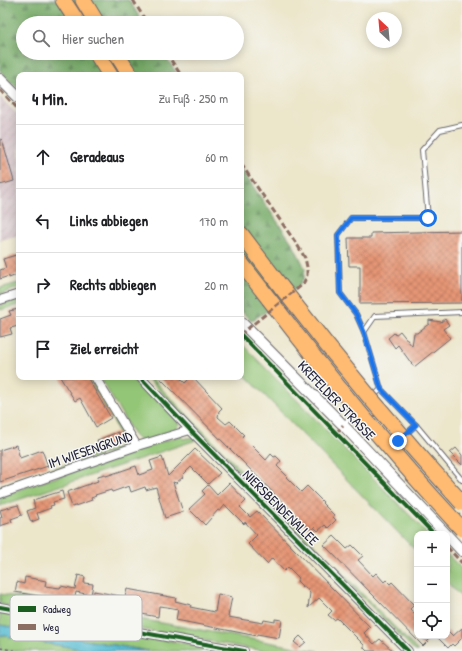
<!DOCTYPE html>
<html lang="de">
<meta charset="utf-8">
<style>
:root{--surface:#fff;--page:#f6f6f6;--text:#202124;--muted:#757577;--line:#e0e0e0}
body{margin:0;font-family:"Patrick Hand",sans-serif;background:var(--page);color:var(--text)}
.controls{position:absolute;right:12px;bottom:12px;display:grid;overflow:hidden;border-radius:8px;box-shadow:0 2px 10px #0003}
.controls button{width:36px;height:36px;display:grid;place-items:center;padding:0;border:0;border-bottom:1px solid var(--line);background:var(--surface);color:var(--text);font:20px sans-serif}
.compass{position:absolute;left:366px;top:12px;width:36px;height:36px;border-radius:50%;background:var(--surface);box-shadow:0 2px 10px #0003;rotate:334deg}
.stop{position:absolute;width:12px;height:12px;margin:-9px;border:3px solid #1a73e8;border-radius:50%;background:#fff}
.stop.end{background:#1a73e8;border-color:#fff;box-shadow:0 1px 4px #0008}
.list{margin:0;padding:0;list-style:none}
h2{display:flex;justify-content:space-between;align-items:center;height:52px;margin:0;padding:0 16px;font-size:17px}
h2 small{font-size:13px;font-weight:400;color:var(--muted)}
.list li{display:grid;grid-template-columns:26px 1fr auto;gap:12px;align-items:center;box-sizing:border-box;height:64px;padding:0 16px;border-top:1px solid var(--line)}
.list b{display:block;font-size:15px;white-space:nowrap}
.list em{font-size:13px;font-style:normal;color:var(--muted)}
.icon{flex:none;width:22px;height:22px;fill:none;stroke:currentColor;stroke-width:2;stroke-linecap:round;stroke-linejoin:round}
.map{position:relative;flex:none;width:462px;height:651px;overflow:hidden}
.search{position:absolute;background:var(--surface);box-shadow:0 2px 10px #0003;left:16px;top:16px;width:228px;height:44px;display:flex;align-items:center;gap:10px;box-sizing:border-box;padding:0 14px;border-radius:22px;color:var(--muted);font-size:15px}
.panel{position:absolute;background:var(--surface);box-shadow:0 2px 10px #0003;left:16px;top:72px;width:228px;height:308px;border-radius:8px}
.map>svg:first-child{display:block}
.industrial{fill:url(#industrial-furrows)}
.green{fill:#94c677;stroke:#5b7459}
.forest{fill:url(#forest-firs);stroke:#4c6652}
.water{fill:#54bbd2;stroke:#3b6e86}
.building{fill:url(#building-cross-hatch)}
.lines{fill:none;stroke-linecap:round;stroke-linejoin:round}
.service-casing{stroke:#69676d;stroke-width:6}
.minor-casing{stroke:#69676d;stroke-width:10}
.tertiary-casing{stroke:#69676d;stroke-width:12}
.motorway-casing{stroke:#69676d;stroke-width:17}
.path{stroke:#69676d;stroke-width:1.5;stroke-dasharray:3 3;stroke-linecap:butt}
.service{stroke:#fff;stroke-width:4}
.minor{stroke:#fff;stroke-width:8}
.tertiary{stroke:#fff;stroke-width:10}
.motorway{stroke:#ffbb71;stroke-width:15}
.motorway-bridge-casing{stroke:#69676d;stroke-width:17;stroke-linecap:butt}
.motorway-bridge{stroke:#ffbb71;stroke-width:15}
.quiet{stroke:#8d6e63;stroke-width:3;stroke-dasharray:6 3;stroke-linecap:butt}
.cycleway-casing{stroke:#f6f6f2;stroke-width:6}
.cycleway{stroke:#1b5e20;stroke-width:4}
.route{stroke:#1a73e8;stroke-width:5}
.labels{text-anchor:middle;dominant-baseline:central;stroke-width:3;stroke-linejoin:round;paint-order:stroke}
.street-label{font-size:14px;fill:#22223b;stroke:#f6f6f2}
.key{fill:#f6f6f2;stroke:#b6b6bb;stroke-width:1}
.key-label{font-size:11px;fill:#22223b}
</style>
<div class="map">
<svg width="462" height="651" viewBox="0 0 462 651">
<defs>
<pattern id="industrial-furrows" width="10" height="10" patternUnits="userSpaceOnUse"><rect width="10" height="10" fill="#d2bec4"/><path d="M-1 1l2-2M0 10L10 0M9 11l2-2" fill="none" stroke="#b4a3a9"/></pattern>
<pattern id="forest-firs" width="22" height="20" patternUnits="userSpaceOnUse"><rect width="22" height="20" fill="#77ab68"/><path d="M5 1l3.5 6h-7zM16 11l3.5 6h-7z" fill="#618b57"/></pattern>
<pattern id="building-cross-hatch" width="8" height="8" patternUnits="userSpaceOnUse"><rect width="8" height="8" fill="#e59574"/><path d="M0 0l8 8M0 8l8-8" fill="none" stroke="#b97960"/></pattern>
</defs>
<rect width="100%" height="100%" fill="#f6f6f2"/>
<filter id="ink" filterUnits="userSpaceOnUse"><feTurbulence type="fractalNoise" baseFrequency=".025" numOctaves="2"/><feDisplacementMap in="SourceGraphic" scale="8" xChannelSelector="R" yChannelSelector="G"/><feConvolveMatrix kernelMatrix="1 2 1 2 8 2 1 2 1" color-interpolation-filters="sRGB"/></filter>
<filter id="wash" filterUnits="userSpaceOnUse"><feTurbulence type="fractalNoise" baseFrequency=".012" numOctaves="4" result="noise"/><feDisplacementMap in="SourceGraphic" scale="16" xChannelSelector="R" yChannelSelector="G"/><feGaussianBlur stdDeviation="0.9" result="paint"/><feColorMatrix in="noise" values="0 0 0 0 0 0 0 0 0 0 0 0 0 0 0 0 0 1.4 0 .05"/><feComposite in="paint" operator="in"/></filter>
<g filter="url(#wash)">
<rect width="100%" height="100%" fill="#ece6cb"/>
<path class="industrial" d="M0,97l19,19v119l-19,5z"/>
<g class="green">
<path d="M19,283v5l-19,6v-6z"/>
<path d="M19,299v6l-19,5v-5z"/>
<path d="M241,343l187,191h-11v18l-176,-181z"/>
<path d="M88,377h4l38,66v3l-130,43v-3l123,-40 -8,-22z"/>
<path d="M100,377h36l41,43 3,4 -5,7 -31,10 -5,-1 -5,-5z"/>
<path d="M146,377h4l268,274h-3z"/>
<path d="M182,435l1,4 10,-2 3,3 -196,66v-10z"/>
<path d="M447,554l15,15v29l-15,-16z"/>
<path d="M0,594l318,57h-54l-264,-47z"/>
<path d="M0,610l227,41h-79l-148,-26z"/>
<path d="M0,635l91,16h-91z"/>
</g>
<g class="forest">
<path d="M0,0h129l14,23h-120v30h140l15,22h-159v15l-19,-19z"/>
<path d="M241,169l52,75 12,24 -1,10 -5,7 -35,28 -13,8 -10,-10z"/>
</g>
<path class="water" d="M0,625l148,26h-57l-91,-16z"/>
<g id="blocks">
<g class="building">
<path d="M2,139l12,42 -14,4v-45z"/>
<path d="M462,231v72l-102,1v-38h-11l-1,-28h23v-5z"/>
<path d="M19,254v20l-10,4v-2l-9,3v-9l6,-2 -3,-9z"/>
<path d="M19,309v17l-9,2 2,6 -12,3v-18l11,-4 -2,-4z"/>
<path d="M445,319l4,6 -6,4 7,9 -36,29 -16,-22 -3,3 -7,-10 6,-5 1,2 5,-4 12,15 2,-13h3l9,-7 3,-2v-4l12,2z"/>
<path d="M60,377h27l24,41 -15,9 -16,-29 -5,3z"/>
<path d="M159,377h20l6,6 6,-6h2l29,31 -3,3 -1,6 8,7 4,-3 14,14 -2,1 24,24 5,-6 3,3 2,-1 5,5 -4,5 10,10 -1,1 15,15 6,-6 16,16 -1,1 12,12 -1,2 3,3 -8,8 -3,-3 -7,6 -4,-4 -3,4z"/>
<path d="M118,432l3,10 -21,6 -3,-8z"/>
<path d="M16,445l4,13 22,-8 6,16 -48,16v-32z"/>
<path d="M456,448l6,7v10l-12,-12z"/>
<path d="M195,449l25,24 -12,11 -17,-17 -8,8v2l-7,6 -3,-1 10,30 -18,6 -9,-31 -10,3 -1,-3 -14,5 -2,-6 -17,6 -1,-2 -16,5 1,1 -5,2 1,2 -20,7 -5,-15 31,-11 -1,-2 1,-1v-2l7,-2 1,2 30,-10 3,9 14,-5 -3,-9 12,-4 6,19z"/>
<path d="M229,483l17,18 -6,6 10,10 7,-6 113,116 -6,6 10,11 6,-5 13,12h-26l-3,-3v-3l-27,-27 -3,2 -6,-5 4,-4 -13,-13 -11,10 2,-15 -5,-6h-2l-6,-6 2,-3 -11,-11 -4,4 -12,-13 -5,6 -19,-20 9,-9 -12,-13 -1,2 -19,-19 -5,6 -2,-1 -13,15 -16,-16 16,-15 -3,-3 6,-6 9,10z"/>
<path d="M62,491l2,8 -11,3 1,3 -4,1 1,2 -14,5 2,6 -8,3 -4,-11 8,-3 -2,-8z"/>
<path d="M18,505l4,10 -11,4 1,3 -12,4v-8l2,-1 -2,-7z"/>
<path d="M334,536l13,13 5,-4 11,11 -5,4 15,16 3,-3 8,9 2,-2 4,4 2,-2 22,23 -4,4 7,7v20h16l-10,10 -99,-101z"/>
<path d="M78,575l7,2 -1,6 9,1 -2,11 -15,-3 -2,10 -59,-10 2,-10 7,2 1,-7 21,4 -1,5 15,2 1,-2 14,3z"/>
<path d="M127,589l49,9 -1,3 16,4 -1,2 25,5 3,-18 14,3 -4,20 35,6 1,-3 11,2v-3l7,1 -3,18 -22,-4v2l-81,-16 2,-11 -11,-2 -8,-1 -1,11 -66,-12 2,-14 31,6z"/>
<path d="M462,628v10l-8,8 -2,-2 -4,4 -12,-12h11v-6l6,6z"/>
<path d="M300,636l6,6 -6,5 -6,-5z"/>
</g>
</g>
</g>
<g filter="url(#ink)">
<use href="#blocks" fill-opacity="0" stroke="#69676d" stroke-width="1"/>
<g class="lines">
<g class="service-casing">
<g id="service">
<path d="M364,332l11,-16 87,-4"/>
<path d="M381,389l35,36 46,55"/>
<path d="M374,396l7,-7 -17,-57 -8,-18 -16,-21 -2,-58 13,-17h77l-6,-68 18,-20 22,-5"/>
<path d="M343,425l12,-12"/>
<path d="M406,434l10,-9"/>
</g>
</g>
<g class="minor-casing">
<g id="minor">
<path d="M0,300l19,-6"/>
<path d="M95,377l42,69"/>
<path d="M140,377l50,53 218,221"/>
<path d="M0,494l137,-48 53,-16"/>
<path d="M0,607l244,44"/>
</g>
</g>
<g class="tertiary-casing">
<g id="tertiary">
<path d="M0,79l19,19"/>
<path d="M241,322l102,103 103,109"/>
<path d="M447,535l15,16"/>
</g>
</g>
<g class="motorway-casing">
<g id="motorway">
<path d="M63,0l15,23"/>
<path d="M83,0l14,23"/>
<path d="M96,53l14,22"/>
<path d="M116,53l14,22"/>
<path d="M241,234l41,54"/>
<path d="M241,263l28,36"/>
</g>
</g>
<path class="path" d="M0,648l18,3"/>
<use href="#service" class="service"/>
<use href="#minor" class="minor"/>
<use href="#tertiary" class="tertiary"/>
<use href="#motorway" class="motorway"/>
<g class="motorway-bridge-casing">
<g id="motorway-bridge">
<path d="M282,288c57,74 117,146 180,215"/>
<path d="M269,299c61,80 125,157 193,230"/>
</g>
</g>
<use href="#motorway-bridge" class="motorway-bridge"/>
<g class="quiet">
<path d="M133,0l14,23"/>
<path d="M166,53l15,22"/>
<path d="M0,90l19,20"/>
<path d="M241,164l57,82 7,12 2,9v8l-2,5 -2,4 -62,50"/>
<path d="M336,433l7,-8"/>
<path d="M447,547l15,16"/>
</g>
<g class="cycleway-casing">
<g id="cycleway">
<path d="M241,335l193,199"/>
<path d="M140,377l50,53 218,221"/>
<path d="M0,607l244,44"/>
</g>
</g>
<use href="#cycleway" class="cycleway"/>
</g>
</g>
<g class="lines" filter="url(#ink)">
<path class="route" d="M398,441l18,-16 -35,-36 -17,-57 -8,-18 -16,-21 -2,-58 13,-17h77"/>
</g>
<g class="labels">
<g class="street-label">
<text transform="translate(337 400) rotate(46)">KREFELDER STRASSE</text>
<text transform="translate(90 449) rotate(-19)">IM WIESENGRUND</text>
<text transform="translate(281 507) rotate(45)">NIERSBENDENALLEE</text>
</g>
</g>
<rect x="10" y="595" width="132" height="46" rx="6" class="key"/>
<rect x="18" y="606" width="18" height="6" fill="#1b5e20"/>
<rect x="18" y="624" width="18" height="6" fill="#8d6e63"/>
<g class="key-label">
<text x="43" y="613">Radweg</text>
<text x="43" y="631">Weg</text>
</g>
</svg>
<div class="controls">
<button>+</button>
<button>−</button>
<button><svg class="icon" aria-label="locate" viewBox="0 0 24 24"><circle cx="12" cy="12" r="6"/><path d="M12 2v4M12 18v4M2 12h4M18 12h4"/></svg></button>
</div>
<svg class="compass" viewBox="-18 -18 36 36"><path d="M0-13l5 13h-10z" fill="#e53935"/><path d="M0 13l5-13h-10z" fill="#757577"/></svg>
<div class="stop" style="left:428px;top:218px"></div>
<div class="stop end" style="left:398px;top:441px"></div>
<div class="search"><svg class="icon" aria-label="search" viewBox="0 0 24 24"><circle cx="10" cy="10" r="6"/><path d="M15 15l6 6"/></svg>Hier suchen</div>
<section class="panel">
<h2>4 Min.<small>Zu Fuß · 250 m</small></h2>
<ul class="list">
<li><svg class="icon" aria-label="ahead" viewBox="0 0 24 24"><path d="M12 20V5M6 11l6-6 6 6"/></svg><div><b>Geradeaus</b></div><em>60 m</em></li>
<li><svg class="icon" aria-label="left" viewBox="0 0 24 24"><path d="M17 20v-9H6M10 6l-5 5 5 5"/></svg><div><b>Links abbiegen</b></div><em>170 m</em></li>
<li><svg class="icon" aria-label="right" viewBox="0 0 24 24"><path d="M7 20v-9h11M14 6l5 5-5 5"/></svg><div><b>Rechts abbiegen</b></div><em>20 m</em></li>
<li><svg class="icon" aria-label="arrive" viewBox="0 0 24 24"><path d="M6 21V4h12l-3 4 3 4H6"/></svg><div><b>Ziel erreicht</b></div></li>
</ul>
</section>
</div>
